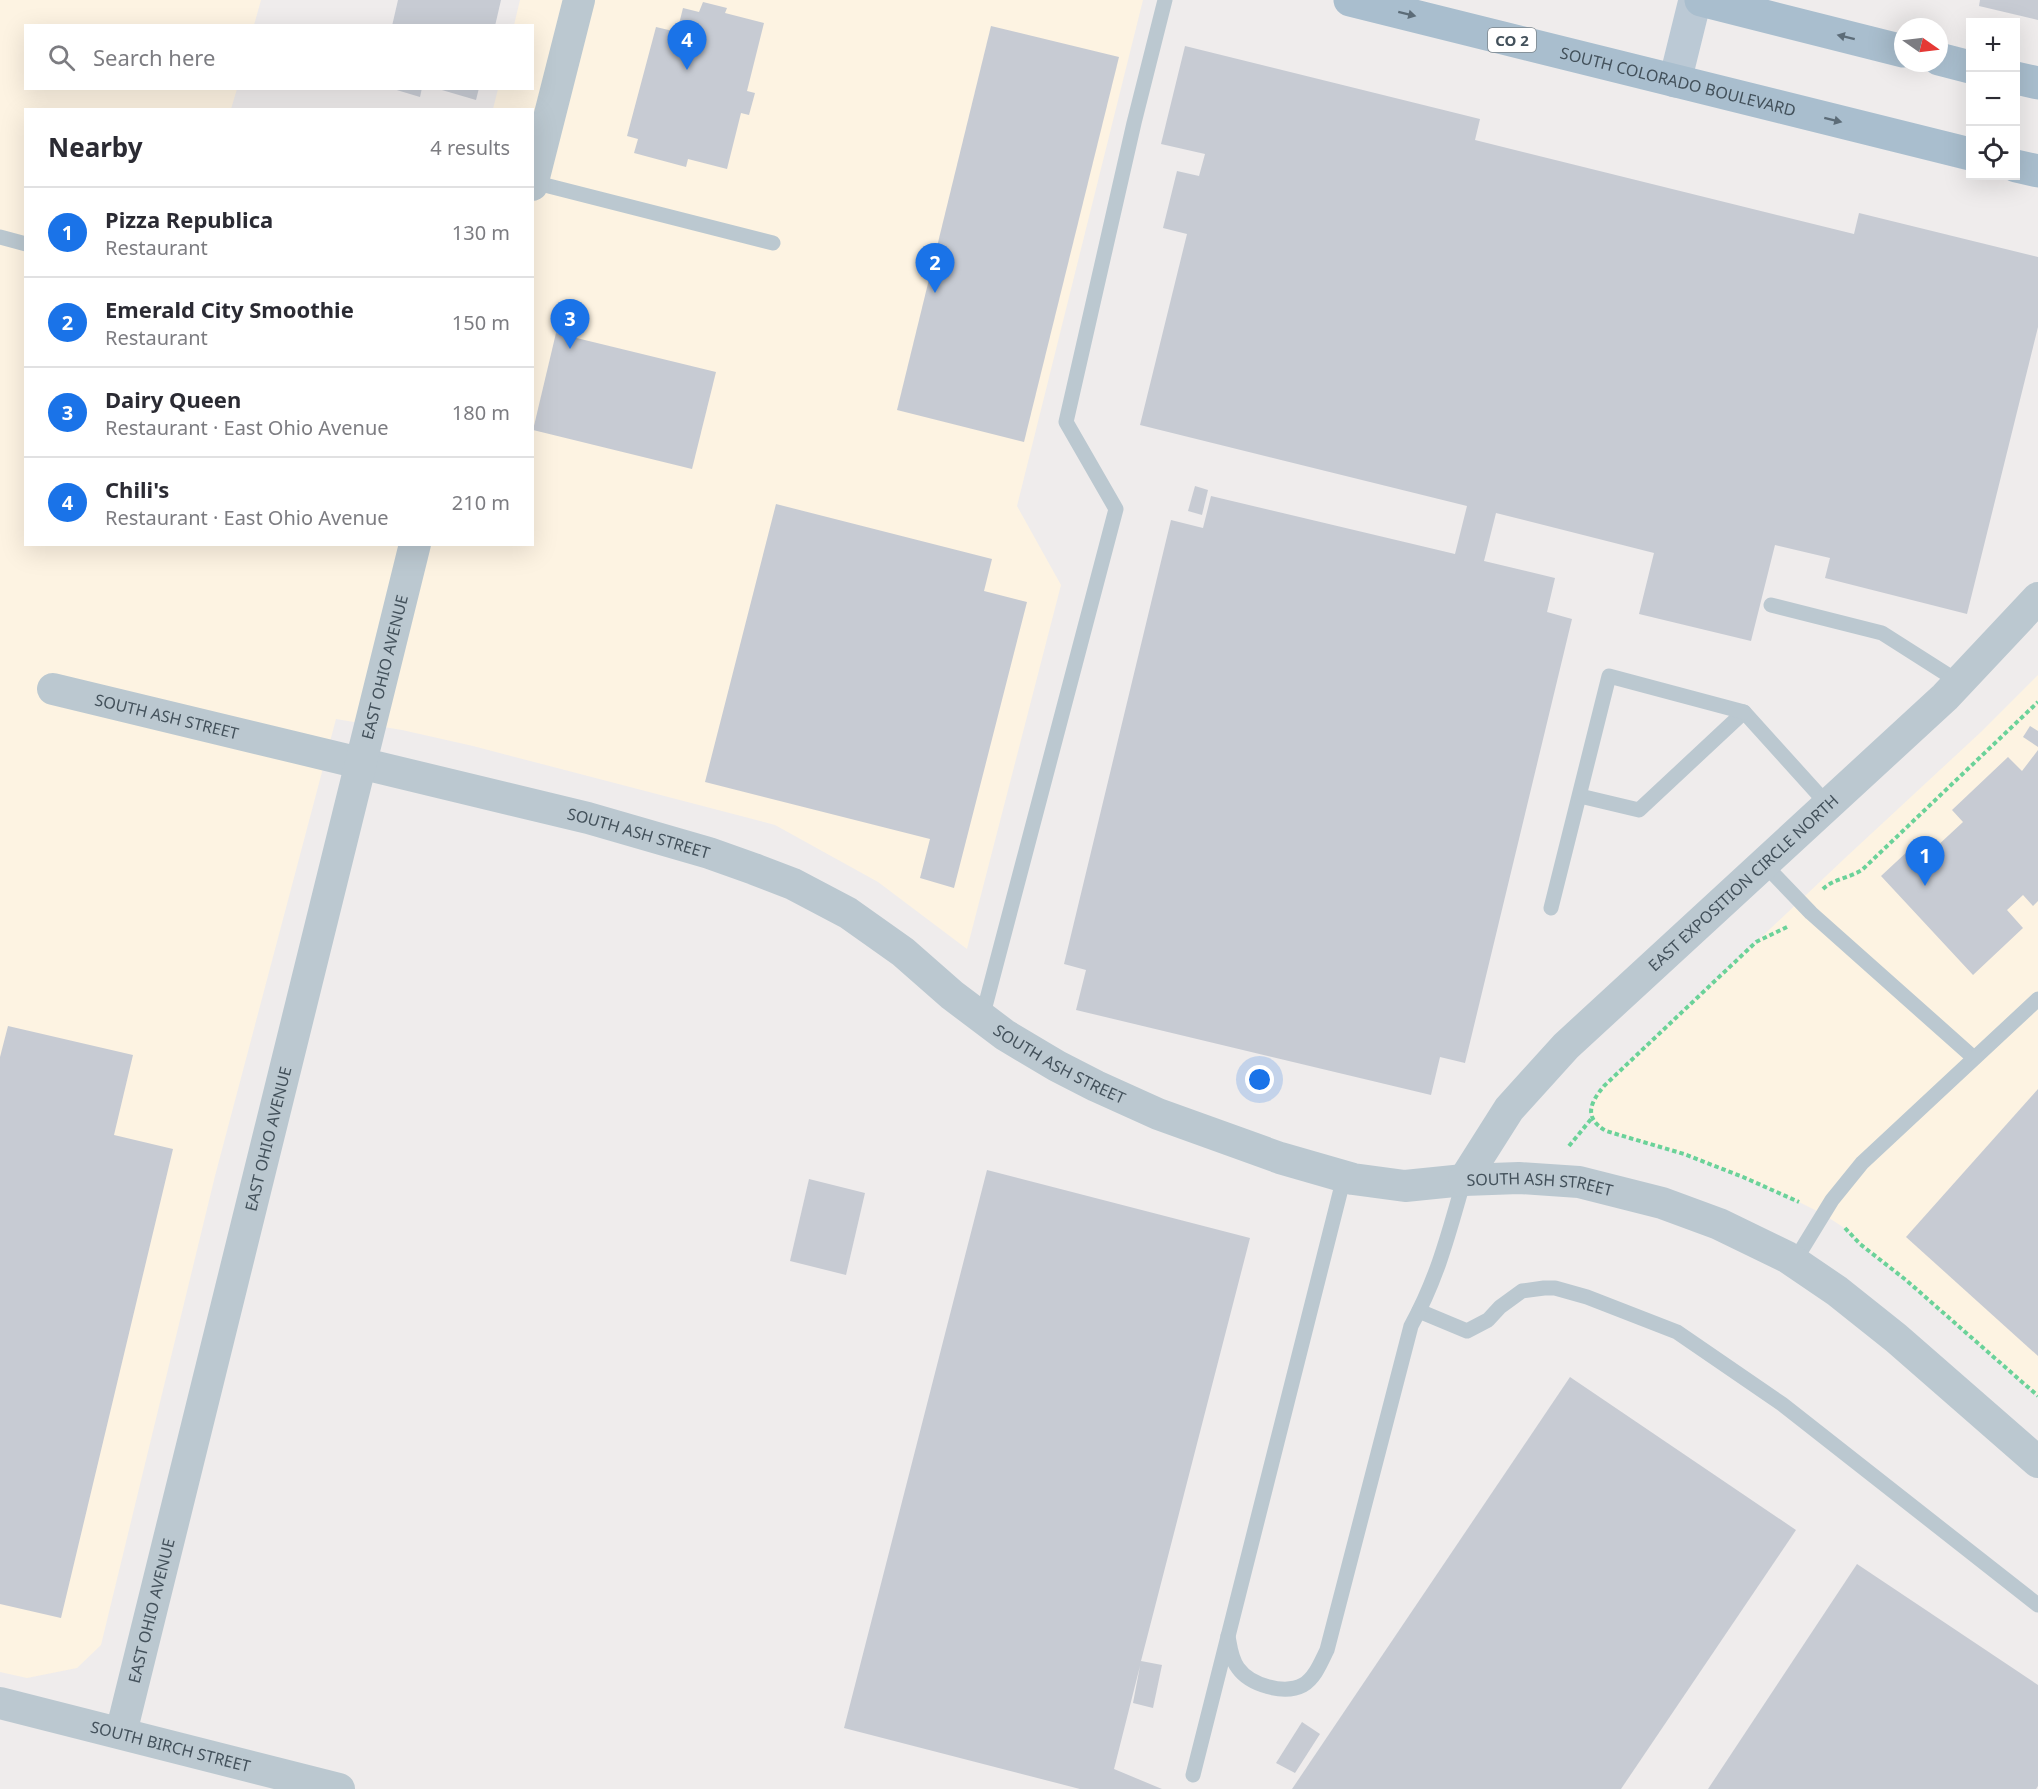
<!DOCTYPE html>
<meta charset="utf-8">
<style>
:root{--surface:#fff;--page:#f7f7f7;--text:#2b2b33;--muted:#7c7c81;--line:#e1e1e2;--accent:#1a73e8}
body{margin:0;font-family:"Noto Sans",sans-serif;background:var(--page);color:var(--text)}
.controls{position:absolute;right:18px;top:18px;display:grid;overflow:hidden;border-radius:0px;box-shadow:0 6px 24px #0002}
.controls button{width:54px;height:54px;display:grid;place-items:center;padding:0;border:0;border-bottom:2px solid var(--line);background:var(--surface);color:var(--text);font:30px sans-serif}
.compass{position:absolute;left:1894px;top:18px;width:54px;height:54px;border-radius:50%;background:var(--surface);box-shadow:0 6px 24px #0002;rotate:104deg}
.you{position:absolute;left:1260px;top:1080px;width:21px;height:21px;margin:-15px;border:4px solid #fff;border-radius:50%;background:#1a73e8;box-shadow:0 0 0 9px #1a73e833}
.badge{display:grid;place-items:center;width:39px;height:39px;border-radius:50%;background:var(--accent);color:#fff;font-size:20px;font-weight:700}
.pin{position:absolute;translate:-50% -50px;filter:drop-shadow(0 2px 3px #0008)}
.pin::after{content:'';position:absolute;top:32px;width:21px;height:18px;background:inherit;clip-path:polygon(0 0,100% 0,50% 100%)}
.list{margin:0;padding:0;list-style:none}
h2{display:flex;justify-content:space-between;align-items:center;height:78px;margin:0;padding:0 24px;font-size:26px}
h2 small{font-size:20px;font-weight:400;color:var(--muted)}
.list li{display:grid;grid-template-columns:39px 1fr auto;gap:18px;align-items:center;box-sizing:border-box;height:90px;padding:0 24px;border-top:2px solid var(--line)}
.list b{display:block;font-size:22px;white-space:nowrap}
.list p{margin:0;font-size:20px;white-space:nowrap;color:var(--muted)}
.list em{font-size:20px;font-style:normal;color:var(--muted)}
.icon{flex:none;width:33px;height:33px;fill:none;stroke:currentColor;stroke-width:2;stroke-linecap:round;stroke-linejoin:round}
.map{position:relative;flex:none;width:2038px;height:1789px;overflow:hidden}
.search{position:absolute;background:var(--surface);box-shadow:0 6px 24px #0002;left:24px;top:24px;width:510px;height:66px;display:flex;align-items:center;gap:15px;box-sizing:border-box;padding:0 21px;border-radius:0px;color:var(--muted);font-size:22px}
.panel{position:absolute;background:var(--surface);box-shadow:0 6px 24px #0002;left:24px;top:108px;width:510px;height:438px;border-radius:0px}
.map>svg:first-child{display:block}
.commercial{fill:#fdf3e2}
.building{fill:#c7cbd3}
.lines{fill:none;stroke-linecap:round;stroke-linejoin:round}
.path{stroke:#6bd299;stroke-width:4;stroke-dasharray:4.5 3;stroke-linecap:butt}
.lane{stroke:#bbc8d0;stroke-width:15}
.street{stroke:#bbc8d0;stroke-width:32}
.secondary{stroke:#bbc9d5;stroke-width:33}
.primary{stroke:#a9bece;stroke-width:33}
.oneway{fill:#5c6c78}
.labels{text-anchor:middle;dominant-baseline:central;stroke-width:4.5;stroke-linejoin:round;paint-order:stroke}
.shield{fill:#fff;stroke:#7b858c;stroke-width:1.5}
.shield-label{font-size:15px;font-weight:bold;fill:#43515b}
.street-label{font-size:16px;fill:#43515b;stroke:#fff}
</style>
<div class="map">
<svg width="2038" height="1789" viewBox="0 0 2038 1789">
<rect width="100%" height="100%" fill="#efecec"/>
<g class="commercial">
<path d="M0,0h261l-7,25 -228,1v62l211,1 -6,20 -205,1v434h506v-434l-39,-1 5,-20 34,-1v-62l-18,-1 6,-25h623l-126,506 44,79 -94,364 -89,-67 -103,-57 -302,-79 -71,-16 -66,-11 -121,457 -114,469 -24,23 -50,10 -27,-6z"/>
<path d="M2038,675v721l-132,-116 -46,-36 -11,-13 -26,-17 -38,-19 -62,-26 -39,-15 -78,-23 -8,-5 -6,-8 -2,-7 7,-17 7,-8 240,-227 138,-128z"/>
</g>
<g class="building">
<path d="M398,0h103l-6,26h-103z"/>
<path d="M1980,0h58v20l-59,-14z"/>
<path d="M703,2l24,6 -2,5 39,10 -17,68 8,2 -6,22 -8,-2 -14,56 -39,-10 -2,8 -52,-14 4,-14 -11,-3 29,-109 21,5 6,-24 16,4z"/>
<path d="M991,26l128,31 -95,385 -127,-32z"/>
<path d="M1185,46l295,73 -5,21 379,94 5,-21 179,44v70l-71,287 -142,-36 5,-20 -55,-13 -24,96 -112,-27 15,-61 -158,-40 -12,48 71,17 -8,34 25,7 -107,444 -25,-6 -9,38 -355,-85 10,-40 -22,-6 107,-444 32,8 8,-32 244,58 12,-48 -327,-81 47,-191 -24,-6 14,-57 22,5 6,-22 -44,-10z"/>
<path d="M390,88h32l-2,9z"/>
<path d="M435,88h44l-3,12z"/>
<path d="M556,333l160,39 -24,97 -159,-39z"/>
<path d="M1195,486l13,4 -6,25 -14,-4z"/>
<path d="M776,504l216,55 -8,32 43,11 -73,286 -34,-10 10,-39 -225,-57z"/>
<path d="M2030,726l8,5v16l-15,-10z"/>
<path d="M2038,750v151l-5,5 -10,-11 -16,15 16,18 -50,47 -92,-99 43,-40 11,12 28,-26 -11,-12 56,-53 14,14z"/>
<path d="M8,1026l125,29 -19,80 59,14 -112,469 -61,-14v-547z"/>
<path d="M2038,1089v267l-132,-119z"/>
<path d="M987,1170l263,68 -109,423 21,4 -9,43 -20,-5 7,-37 -26,103 48,20h-82l-236,-61z"/>
<path d="M809,1179l56,14 -19,82 -56,-14z"/>
<path d="M1570,1377l226,153 -175,259h-329z"/>
<path d="M1857,1564l181,121v101l-2,3h-328z"/>
<path d="M1302,1722l18,12 -25,39 -19,-10z"/>
</g>
<g class="lines">
<g class="path">
<path d="M1823,889c10,-10 26,-11 39,-19l176,-168"/>
<path d="M1787,927l-31,15 -152,144c-15,18 -20,32 2,45l78,23 59,23 56,25"/>
<path d="M1569,1146l23,-28"/>
<path d="M1845,1228l15,16 46,36 132,116"/>
</g>
<g class="lane">
<path d="M533,182l240,61"/>
<path d="M0,237l26,7"/>
<path d="M1771,605l111,28 77,49"/>
<path d="M1580,796l59,14 105,-98 84,93"/>
<path d="M1764,864l47,49 163,145"/>
<path d="M1551,908l58,-232 135,36"/>
<path d="M982,1018l134,-509 -50,-87 68,-299 31,-123"/>
<path d="M1794,1262l38,-62 30,-37 176,-164"/>
<path d="M1419,1311l48,20 21,-11 12,-13 22,-16 22,-3h11l32,9 90,35 105,72 256,201"/>
<path d="M1228,1636c2,11 3,23 10,32 12,17 46,27 65,17 12,-7 18,-23 24,-35l84,-324c27,-49 38,-94 53,-146"/>
<path d="M1193,1775l151,-598"/>
</g>
<g class="street">
<path d="M532,185l47,-185"/>
<path id="s1" d="M53,689l535,129 121,35 45,16 39,15 55,29 55,39 49,43 53,40 52,31 39,20 62,28 122,44 73,21 52,7 59,-6 55,-2 60,4 83,21 57,21 68,33 50,34 59,47 142,124"/>
<path id="s2" d="M1464,1180l45,-71 57,-63 379,-349 93,-99"/>
<path id="s3" d="M0,1703l339,86"/>
<path id="s4" d="M121,1733l294,-1189"/>
</g>
<path class="secondary" d="M1675,81l20,-81"/>
<g class="primary">
<path id="s5" d="M1350,0l620,154"/>
<path d="M1701,0l202,51"/>
<path d="M1939,59l31,8"/>
<path d="M2016,78l22,5"/>
<path d="M2016,166l22,5"/>
</g>
</g>
<defs><path id="oneway-solid" d="M-6-.8H1V-3.2L6.5 0L1 3.2V.8H-6Z" transform="scale(1.5)"/></defs>
<g class="oneway">
<use href="#oneway-solid" transform="translate(1407 14) rotate(14)"/>
<use href="#oneway-solid" transform="translate(1846 37) rotate(-166)"/>
<use href="#oneway-solid" transform="translate(1833 120) rotate(14)"/>
</g>
<g class="labels">
<rect class="shield" x="1488" y="28" width="48" height="24" rx="4.5"/>
<g class="shield-label">
<text x="1512" y="40">CO 2</text>
</g>
<g class="street-label">
<text stroke="none"><textPath href="#s5" startOffset="338">SOUTH COLORADO BOULEVARD</textPath></text>
<text stroke="none"><textPath href="#s4" startOffset="1098">EAST OHIO AVENUE</textPath></text>
<text stroke="none"><textPath href="#s1" startOffset="117">SOUTH ASH STREET</textPath></text>
<text stroke="none"><textPath href="#s1" startOffset="603">SOUTH ASH STREET</textPath></text>
<text stroke="none"><textPath href="#s2" startOffset="410">EAST EXPOSITION CIRCLE NORTH</textPath></text>
<text stroke="none"><textPath href="#s1" startOffset="1089">SOUTH ASH STREET</textPath></text>
<text stroke="none"><textPath href="#s4" startOffset="612">EAST OHIO AVENUE</textPath></text>
<text stroke="none"><textPath href="#s1" startOffset="1593">SOUTH ASH STREET</textPath></text>
<text stroke="none"><textPath href="#s4" startOffset="126">EAST OHIO AVENUE</textPath></text>
<text stroke="none"><textPath href="#s3" startOffset="176">SOUTH BIRCH STREET</textPath></text>
</g>
</g>
</svg>
<div class="controls">
<button>+</button>
<button>−</button>
<button><svg class="icon" aria-label="locate" viewBox="0 0 24 24"><circle cx="12" cy="12" r="6"/><path d="M12 2v4M12 18v4M2 12h4M18 12h4"/></svg></button>
</div>
<svg class="compass" viewBox="-18 -18 36 36"><path d="M0-13l5 13h-10z" fill="#e53935"/><path d="M0 13l5-13h-10z" fill="#7c7c81"/></svg>
<div class="you"></div>
<div class="pin badge" style="left:1925px;top:886px">1</div>
<div class="pin badge" style="left:935px;top:293px">2</div>
<div class="pin badge" style="left:570px;top:349px">3</div>
<div class="pin badge" style="left:687px;top:70px">4</div>
<div class="search"><svg class="icon" aria-label="search" viewBox="0 0 24 24"><circle cx="10" cy="10" r="6"/><path d="M15 15l6 6"/></svg>Search here</div>
<section class="panel">
<h2>Nearby<small>4 results</small></h2>
<ul class="list">
<li><span class="badge">1</span><div><b>Pizza Republica</b><p>Restaurant</p></div><em>130 m</em></li>
<li><span class="badge">2</span><div><b>Emerald City Smoothie</b><p>Restaurant</p></div><em>150 m</em></li>
<li><span class="badge">3</span><div><b>Dairy Queen</b><p>Restaurant · East Ohio Avenue</p></div><em>180 m</em></li>
<li><span class="badge">4</span><div><b>Chili's</b><p>Restaurant · East Ohio Avenue</p></div><em>210 m</em></li>
</ul>
</section>
</div>
